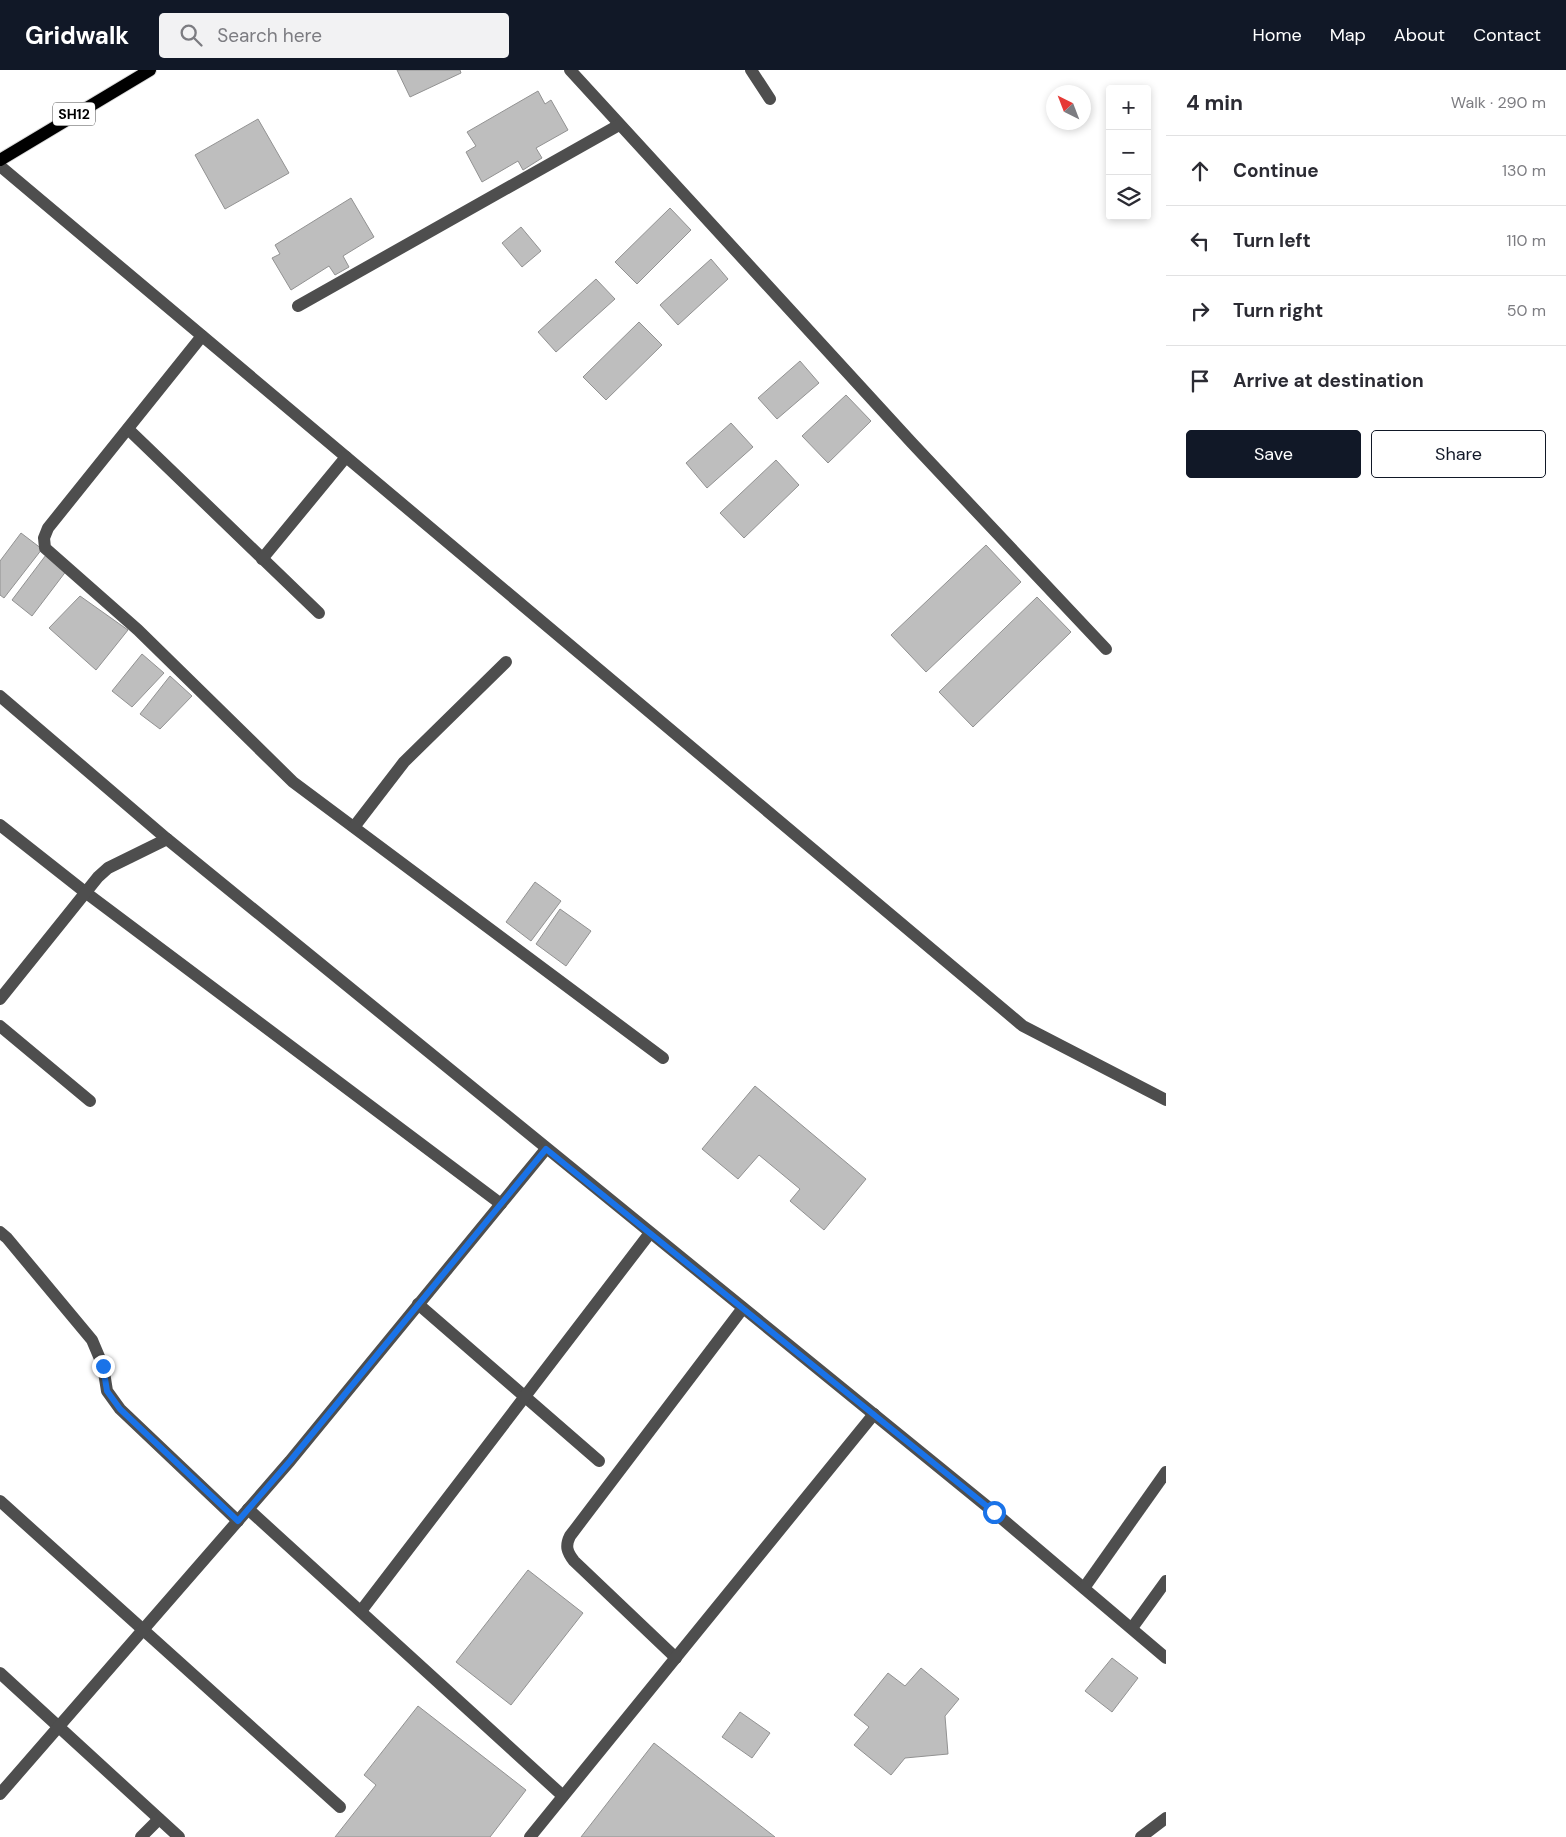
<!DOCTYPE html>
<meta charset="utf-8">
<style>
:root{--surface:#fff;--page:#f2f2f3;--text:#2b2b33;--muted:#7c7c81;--line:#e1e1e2;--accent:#111827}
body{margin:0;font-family:"DM Sans",sans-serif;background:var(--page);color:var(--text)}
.controls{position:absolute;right:15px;top:15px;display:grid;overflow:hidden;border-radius:5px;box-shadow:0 2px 8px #0003}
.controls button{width:45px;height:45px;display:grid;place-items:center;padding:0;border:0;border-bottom:1px solid var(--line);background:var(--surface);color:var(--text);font:25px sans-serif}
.compass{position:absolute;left:1046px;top:15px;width:45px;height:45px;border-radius:50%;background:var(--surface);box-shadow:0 2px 8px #0003;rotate:318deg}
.stop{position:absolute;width:15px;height:15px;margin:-11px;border:4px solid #1a73e8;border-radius:50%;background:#fff}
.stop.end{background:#1a73e8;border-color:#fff;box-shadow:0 1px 5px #0008}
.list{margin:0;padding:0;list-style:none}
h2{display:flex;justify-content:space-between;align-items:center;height:65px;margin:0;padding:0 20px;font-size:21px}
h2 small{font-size:16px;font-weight:400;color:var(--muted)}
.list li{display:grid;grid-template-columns:32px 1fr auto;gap:15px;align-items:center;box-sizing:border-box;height:70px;padding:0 20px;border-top:1px solid var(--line)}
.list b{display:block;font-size:19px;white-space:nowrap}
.list em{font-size:16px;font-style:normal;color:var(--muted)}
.actions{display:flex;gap:10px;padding:15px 20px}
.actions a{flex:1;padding:11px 0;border:1px solid var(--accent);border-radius:5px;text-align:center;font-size:18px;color:var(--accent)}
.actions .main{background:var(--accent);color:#fff}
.icon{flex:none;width:28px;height:28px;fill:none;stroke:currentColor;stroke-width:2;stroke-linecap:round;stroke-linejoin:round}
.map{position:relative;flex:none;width:1166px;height:1767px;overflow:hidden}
header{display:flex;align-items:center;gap:30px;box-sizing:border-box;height:70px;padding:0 25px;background:var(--accent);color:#fff}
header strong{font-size:24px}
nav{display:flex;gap:28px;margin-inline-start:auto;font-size:18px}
.search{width:350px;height:45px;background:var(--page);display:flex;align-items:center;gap:12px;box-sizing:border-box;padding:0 18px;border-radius:5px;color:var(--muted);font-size:19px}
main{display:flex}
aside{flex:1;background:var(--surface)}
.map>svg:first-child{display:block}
.building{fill:#bebebe;stroke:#929292}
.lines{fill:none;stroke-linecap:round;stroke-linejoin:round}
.major-casing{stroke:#dbdbdb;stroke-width:14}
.minor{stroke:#4e4e4e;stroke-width:12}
.major{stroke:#000;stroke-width:12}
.route{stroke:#1a73e8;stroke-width:6}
.labels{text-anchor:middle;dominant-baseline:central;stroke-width:4;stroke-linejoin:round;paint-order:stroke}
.shield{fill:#fff;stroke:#4c4c4c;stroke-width:1}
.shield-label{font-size:14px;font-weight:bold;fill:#000}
</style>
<header>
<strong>Gridwalk</strong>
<div class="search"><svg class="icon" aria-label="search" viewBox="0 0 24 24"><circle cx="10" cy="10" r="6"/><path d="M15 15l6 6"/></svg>Search here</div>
<nav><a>Home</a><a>Map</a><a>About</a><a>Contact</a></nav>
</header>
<main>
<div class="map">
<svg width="1166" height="1767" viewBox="0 0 1166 1767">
<rect width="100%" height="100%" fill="#fff"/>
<g class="building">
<path d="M397,0h63l1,3 -51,24z"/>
<path d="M538,21l7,13 6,-4 17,30 -32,18 6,10 -19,12 -5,-9 -36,21 -16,-30 10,-6 -9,-14z"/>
<path d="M258,49l31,54 -64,36 -30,-54z"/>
<path d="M351,128l23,39 -31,19 6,11 -14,8 -6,-9 -38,24 -19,-32 8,-4 -5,-9z"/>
<path d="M670,138l21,22 -54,54 -22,-22z"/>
<path d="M521,157l20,24 -19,16 -20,-24z"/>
<path d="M711,189l17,20 -50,46 -18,-20z"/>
<path d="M596,209l19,20 -59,53 -18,-20z"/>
<path d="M639,252l23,23 -56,55 -23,-23z"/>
<path d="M800,291l19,22 -42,36 -19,-21z"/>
<path d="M846,325l25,26 -43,42 -26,-27z"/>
<path d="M731,353l22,24 -46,41 -21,-25z"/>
<path d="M776,390l23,25 -55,53 -24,-25z"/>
<path d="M21,463l21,16 -38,49 -4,-3v-34z"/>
<path d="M986,475l35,37 -95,90 -35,-37z"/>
<path d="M49,481l21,15 -38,50 -20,-16z"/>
<path d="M80,526l48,34 -32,40 -47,-42z"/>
<path d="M1037,527l34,35 -98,95 -34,-35z"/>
<path d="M142,584l22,19 -32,34 -20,-16z"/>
<path d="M170,606l22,20 -32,33 -20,-15z"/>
<path d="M535,812l26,19 -30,40 -25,-19z"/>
<path d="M560,839l31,22 -25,35 -30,-22z"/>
<path d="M755,1016l111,93 -42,51 -34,-29 10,-12 -41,-34 -21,24 -36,-30z"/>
<path d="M528,1500l55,43 -72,92 -55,-43z"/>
<path d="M1112,1588l26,20 -26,34 -27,-21z"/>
<path d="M921,1598l38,31 -14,17 3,38 -43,4 -14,17 -37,-30 15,-18 -15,-12 34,-42 17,13z"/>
<path d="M418,1636l108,84 -36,47h-155l41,-52 -12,-10z"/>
<path d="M740,1642l30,21 -18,25 -30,-21z"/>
<path d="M654,1673l121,94h-194z"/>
</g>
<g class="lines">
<g class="major-casing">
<path id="major" d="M0,90l150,-90"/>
</g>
<g class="minor">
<path d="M570,0l342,373 194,206"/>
<path d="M751,0l19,29"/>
<path d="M0,96l1023,860 143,74"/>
<path d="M298,236l321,-181"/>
<path d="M202,266l-154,192 -4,10 1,10 93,82 155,152 370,276"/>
<path d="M128,359l191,184"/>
<path d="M262,489l84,-102"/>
<path d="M0,626l167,143 827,673 172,146"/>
<path d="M0,755l85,67 416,312"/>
<path d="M354,757l50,-65 102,-100"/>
<path d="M0,929l98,-122 10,-9 59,-29"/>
<path d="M0,956l90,75"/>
<path d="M0,1162l7,6 85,102 11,26 4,25 13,18 118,112"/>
<path d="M418,1234l181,157"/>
<path d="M0,1431l340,306"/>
<path d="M248,1439l315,287"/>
<path d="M1084,1518l82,-116"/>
<path d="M361,1541l289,-378"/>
<path d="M1132,1558l34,-47"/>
<path d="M676,1588l-102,-97c-7,-9 -9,-15 -4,-25l173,-228"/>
<path d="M0,1603l179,164"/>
<path d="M0,1724l290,-333 256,-312"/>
<path d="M141,1767l18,-18"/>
<path d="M530,1767l344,-423"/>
<path d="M1141,1767l25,-19"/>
</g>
<use href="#major" class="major"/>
</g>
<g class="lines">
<path class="route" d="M103,1296l4,25 13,18 118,112 52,-60 256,-312 448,363"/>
</g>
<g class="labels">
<rect class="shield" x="53" y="32.5" width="42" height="23" rx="4"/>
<g class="shield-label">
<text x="74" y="44">SH12</text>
</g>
</g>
</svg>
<div class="controls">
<button>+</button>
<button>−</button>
<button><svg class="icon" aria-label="layers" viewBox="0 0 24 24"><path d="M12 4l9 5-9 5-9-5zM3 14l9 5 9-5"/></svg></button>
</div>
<svg class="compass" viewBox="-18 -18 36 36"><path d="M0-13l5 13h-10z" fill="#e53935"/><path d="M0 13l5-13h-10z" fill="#7c7c81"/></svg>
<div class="stop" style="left:994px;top:1442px"></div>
<div class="stop end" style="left:103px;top:1296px"></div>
</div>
<aside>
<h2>4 min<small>Walk · 290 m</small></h2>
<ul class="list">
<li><svg class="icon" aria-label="ahead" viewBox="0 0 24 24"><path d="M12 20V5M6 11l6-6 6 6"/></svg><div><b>Continue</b></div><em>130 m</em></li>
<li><svg class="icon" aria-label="left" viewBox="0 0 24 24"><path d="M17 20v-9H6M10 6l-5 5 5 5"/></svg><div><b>Turn left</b></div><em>110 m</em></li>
<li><svg class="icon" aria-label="right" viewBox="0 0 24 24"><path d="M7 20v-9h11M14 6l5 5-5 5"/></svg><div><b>Turn right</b></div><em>50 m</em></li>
<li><svg class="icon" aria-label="arrive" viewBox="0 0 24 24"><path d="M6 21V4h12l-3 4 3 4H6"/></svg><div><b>Arrive at destination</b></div></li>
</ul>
<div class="actions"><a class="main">Save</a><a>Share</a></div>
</aside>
</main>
